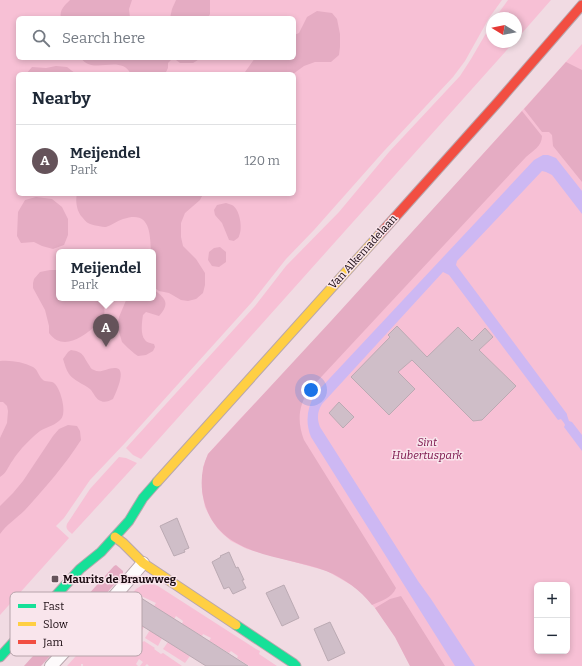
<!DOCTYPE html>
<meta charset="utf-8">
<style>
:root{--surface:#fff;--page:#f6f6f7;--text:#1f2937;--muted:#747a83;--line:#e0e1e3;--accent:#65535a}
body{margin:0;font-family:Bitter,serif;background:var(--page);color:var(--text)}
.controls{position:absolute;right:12px;bottom:12px;display:grid;overflow:hidden;border-radius:6px;box-shadow:0 2px 6px #0003}
.controls button{width:36px;height:36px;display:grid;place-items:center;padding:0;border:0;border-bottom:1px solid var(--line);background:var(--surface);color:var(--text);font:20px sans-serif}
.compass{position:absolute;left:486px;top:12px;width:36px;height:36px;border-radius:50%;background:var(--surface);box-shadow:0 2px 6px #0003;rotate:280deg}
.you{position:absolute;left:311px;top:390px;width:14px;height:14px;margin:-10px;border:3px solid #fff;border-radius:50%;background:#1a73e8;box-shadow:0 0 0 6px #1a73e833}
.badge{display:grid;place-items:center;width:26px;height:26px;border-radius:50%;background:var(--accent);color:#fff;font-size:13px;font-weight:700}
.pin{position:absolute;translate:-50% -33px;filter:drop-shadow(0 1px 2px #0008)}
.pin::after{content:'';position:absolute;top:21px;width:14px;height:12px;background:inherit;clip-path:polygon(0 0,100% 0,50% 100%)}
.popup{position:absolute;left:56px;top:249px;width:100px;height:52px;box-sizing:border-box;display:grid;place-content:center;border-radius:6px;background:var(--surface);filter:drop-shadow(0 1px 3px #0005);font-size:13px;white-space:nowrap;color:var(--muted)}
.popup b{font-size:15px;color:var(--text)}
.popup::after{content:'';position:absolute;left:50%;top:100%;margin-left:-8px;border:8px solid transparent;border-top-color:var(--surface)}
.list{margin:0;padding:0;list-style:none}
h2{display:flex;justify-content:space-between;align-items:center;height:52px;margin:0;padding:0 16px;font-size:17px}
h2 small{font-size:13px;font-weight:400;color:var(--muted)}
.list li{display:grid;grid-template-columns:26px 1fr auto;gap:12px;align-items:center;box-sizing:border-box;height:72px;padding:0 16px;border-top:1px solid var(--line)}
.list b{display:block;font-size:15px;white-space:nowrap}
.list p{margin:0;font-size:13px;white-space:nowrap;color:var(--muted)}
.list em{font-size:13px;font-style:normal;color:var(--muted)}
.icon{flex:none;width:22px;height:22px;fill:none;stroke:currentColor;stroke-width:2;stroke-linecap:round;stroke-linejoin:round}
.map{position:relative;flex:none;width:582px;height:666px;overflow:hidden}
.search{position:absolute;background:var(--surface);box-shadow:0 2px 6px #0003;left:16px;top:16px;width:280px;height:44px;display:flex;align-items:center;gap:10px;box-sizing:border-box;padding:0 14px;border-radius:6px;color:var(--muted);font-size:15px}
.panel{position:absolute;background:var(--surface);box-shadow:0 2px 6px #0003;left:16px;top:72px;width:280px;height:124px;border-radius:6px}
.map>svg:first-child{display:block}
.green{fill:#f7c0d5;fill-rule:evenodd}
.forest{fill:#e5acc3}
.water{fill:#cdb8f3}
.building{fill:#cfbec8;stroke:#bbaab3}
.lines{fill:none;stroke-linecap:round;stroke-linejoin:round}
.street-casing{stroke:#b8a6ad;stroke-width:14}
.fast-casing{stroke:#b8a6ad;stroke-width:11}
.slow-casing{stroke:#b8a6ad;stroke-width:11}
.jam-casing{stroke:#b8a6ad;stroke-width:11}
.street{stroke:#fdfafb;stroke-width:12}
.fast{stroke:#16e098;stroke-width:9}
.slow{stroke:#ffcf43;stroke-width:9}
.jam{stroke:#f24e42;stroke-width:9}
.poi-dot{fill:#65535a;stroke:#f9e5ec;stroke-width:1.5}
.labels{text-anchor:middle;dominant-baseline:central;stroke-width:3;stroke-linejoin:round;paint-order:stroke}
.street-label{font-size:11px;fill:#1a0a10;stroke:#f9e5ec}
.park-label{font-size:11px;font-style:italic;fill:#770e46;stroke:#f9e5ec}
.poi-label{font-size:11px;font-weight:bold;fill:#1a0a10;stroke:#f9e5ec;text-anchor:start}
.key{fill:#f9e5ec;stroke:#b6a3aa;stroke-width:1}
.key-label{font-size:11px;fill:#1a0a10}
</style>
<div class="map">
<svg width="582" height="666" viewBox="0 0 582 666">
<rect width="100%" height="100%" fill="#f1dbe3"/>
<g class="green">
<path d="M0,0h502l-13,18 -24,43 -12,16 -69,74 -70,79 -28,29 -34,43 -127,141 -35,37 -26,38 -8,8 13,12 -69,77zM18,18h276v40h-276zM18,74h276v120h-276zM59,252h94v46h-94z"/>
<path d="M508,0h43l-35,40v-22h-21z"/>
<path d="M492,23v19h22l-373,417 -8,-4 -7,-7 129,-142 31,-40 53,-54 50,-60 71,-76 11,-17z"/>
<path d="M582,44v622h-172l-15,-29 -20,-29 -14,-16 -8,-6 -26,-15 -80,-22 -16,-8 -7,-6 -6,-6 -7,-10 -6,-12 -3,-15 1,-25 5,-13 30,-33 47,-49 110,-120zM537,585h30v66h-30z"/>
<path d="M119,457l7,1 11,5 -65,71c-3,-3 -7,-5 -5,-10l23,-35z"/>
<path d="M150,583l8,3 98,63 4,2 -1,3 18,12h-28l-12,-8 1,-2 -7,-5 -2,2 -20,-12 2,-3 -8,-4 -1,2 -20,-12 1,-3 -7,-5 -2,3 -20,-13 2,-3 -15,-7 -4,7 -3,-1 -3,6 2,1 -5,8 16,10 -4,7 -28,-17 24,-28 8,-5z"/>
<path d="M109,619l27,17v2l7,4 1,-1 11,7 -1,1 7,5 2,-1 19,13h-33l-2,-2 -2,2h-5l3,-4 -4,-3 -3,5 2,2h-55v-2h-2v2h-14z"/>
<path d="M150,630l12,8 -4,8 -13,-8z"/>
<path d="M168,642l22,14 -5,7 -22,-14z"/>
</g>
<g class="forest">
<path d="M70,0h62l-3,9 1,9h-69c-2,-8 4,-13 9,-18z"/>
<path d="M176,0h34v14l-2,4h-38l2,-9z"/>
<path d="M317,11l15,2 5,6 3,15v13l-1,8 -8,7h-16l-11,4 -11,8h-55l7,-2 10,-14h39v-23l5,-2 8,-16z"/>
<path d="M81,58h120l-8,5h-13l-4,-3 -4,-1 -4,4v5l-3,6h-34c-11,-21 -38,2 -50,-16z"/>
<path d="M566,62l16,8v112l-29,-36 -1,-11 -3,-3h-7l-18,-23z"/>
<path d="M56,66l11,1 9,7h-50l6,-7 14,1z"/>
<path d="M522,111l20,25c0,10 -9,15 -16,21l-216,232c-12,16 -13,33 -6,51l92,148c-4,10 -15,13 -24,17 -12,-15 -28,-27 -46,-34 -44,-17 -107,-13 -122,-70 -4,-16 -3,-32 4,-47l123,-133z"/>
<path d="M77,194h126l-3,6 -15,13 -4,10v14l2,9 13,13 9,14v12l-2,8 -7,6 -8,2 -7,-1 -12,-7 -10,-2 -4,-3 -2,-5v-31h-2c-1,-20 -1,-42 -28,-33 -6,2 -11,6 -17,8 -3,0 -15,-2 -18,-4 -2,-1 -4,-4 -6,-6 -5,-5 -7,-16 -5,-23z"/>
<path d="M36,197l16,2 10,8 6,12v16l-4,10 -11,4 -11,-3 -8,-4 -13,1 -4,-7 1,-24 7,-12z"/>
<path d="M226,203c2,1 4,1 6,2 8,4 11,24 7,31 0,2 -3,3 -5,5l-5,-1 -7,-17 -7,-8 -1,-5 3,-5z"/>
<path d="M220,247l6,5v10l-7,5 -7,-1 -4,-6 1,-8 5,-4z"/>
<path d="M50,270h9v28h40c3,5 7,11 5,17 -1,5 -6,9 -10,12 -12,11 -32,24 -45,6v-7l-4,-16 -12,-22v-5l1,-4 6,-7z"/>
<path d="M153,289c12,9 18,14 6,27l-13,-4 -3,3c-1,6 -3,20 2,25 2,3 6,3 9,4l1,3 -2,4 -7,4 -8,1 -3,-2 -7,-6 -6,-6 -3,-10 -1,-10 1,-5 8,-19h26z"/>
<path d="M71,350c13,2 12,6 18,15 2,3 2,4 5,5 7,4 14,-3 22,-2 11,1 0,25 -3,31 -4,2 -8,4 -12,2 -5,-1 -7,-8 -11,-12 -6,-5 -16,-8 -21,-15 -3,-4 -4,-9 -6,-15l5,-7z"/>
<path d="M0,361c11,-1 23,1 33,6 5,3 5,8 9,12 3,4 10,1 13,5 6,6 12,29 6,35 -5,6 -14,8 -21,12 -7,5 -12,11 -18,17 -3,4 -7,8 -9,12 -5,6 -6,13 -13,17v-39l7,-15 1,-12 -1,-5 -4,-4h-3z"/>
<path d="M68,425l9,1 3,5 1,9c-16,25 -36,48 -56,70 -8,8 -19,15 -25,24v-28l13,-13 10,-12 30,-45 6,-7z"/>
<path d="M116,565l7,6v2l-1,3 -81,90h-17l90,-100z"/>
<path d="M401,596l44,70h-35l-15,-29 -20,-29 15,-9z"/>
</g>
<path class="water" d="M543,155h5l8,3 26,33v23l-30,-39 -6,-3 -4,-1 -85,90 -1,4 111,149v1l2,6 3,1 10,13v16l-18,-24 1,-2 -1,-2 -3,-4 -3,1 -109,-145 -6,-3 -121,132c-5,8 -5,15 -2,23l98,154 13,18 44,67h-20l-144,-229c-6,-15 -4,-29 4,-43l219,-234z"/>
<g class="building">
<path d="M397,326l30,31 31,-30 14,14 13,-13 8,9 -14,13 37,36 -34,34 -9,1 -61,-61 -14,12 17,17 -26,26 -38,-38 39,-40 -2,-2z"/>
<path d="M339,402l15,15 -11,11 -14,-15z"/>
<path d="M177,518l12,30 -5,2 1,2 -11,4 -14,-30z"/>
<path d="M229,552l7,16 2,-1 6,13h-2l4,8 -13,6 -4,-7 -5,2 -12,-27 9,-5 -1,-1z"/>
<path d="M284,585l15,33 -17,8 -16,-33z"/>
<path d="M141,598l54,34 53,34h-42l-78,-49z"/>
<path d="M330,622l15,31 -17,8 -14,-32z"/>
</g>
<g class="lines">
<g class="street-casing">
<path id="street" d="M51,666l49,-53 43,-50"/>
</g>
<g class="fast-casing">
<g id="fast">
<path d="M236,625l57,38 3,3"/>
<path d="M0,657l80,-88 21,-17 28,-31 14,-23 14,-16"/>
</g>
</g>
<g class="slow-casing">
<g id="slow">
<path d="M157,482l223,-248"/>
<path d="M115,537l8,6 20,20 93,62"/>
</g>
</g>
<g class="jam-casing">
<path id="jam" d="M380,234l118,-132 84,-97"/>
</g>
<use href="#street" class="street"/>
<use href="#fast" class="fast"/>
<use href="#slow" class="slow"/>
<use href="#jam" class="jam"/>
</g>
<rect class="poi-dot" x="51" y="575" width="8" height="8" rx="2"/>
<g class="labels">
<g class="street-label">
<text transform="translate(363 252) rotate(-48)">Van Alkemadelaan</text>
</g>
<g class="park-label">
<text x="427" y="442">Sint<tspan x="427" dy="13">Hubertuspark</tspan></text>
</g>
<g class="poi-label">
<text x="63" y="579">Maurits de Brauwweg</text>
</g>
</g>
<rect x="10" y="592" width="132" height="64" rx="6" class="key"/>
<rect x="18" y="604" width="18" height="4" fill="#16e098"/>
<rect x="18" y="622" width="18" height="4" fill="#ffcf43"/>
<rect x="18" y="640" width="18" height="4" fill="#f24e42"/>
<g class="key-label">
<text x="43" y="610">Fast</text>
<text x="43" y="628">Slow</text>
<text x="43" y="646">Jam</text>
</g>
</svg>
<div class="controls">
<button>+</button>
<button>−</button>
</div>
<svg class="compass" viewBox="-18 -18 36 36"><path d="M0-13l5 13h-10z" fill="#e53935"/><path d="M0 13l5-13h-10z" fill="#747a83"/></svg>
<div class="you"></div>
<div class="pin badge" style="left:106px;top:347px">A</div>
<div class="popup"><b>Meijendel</b>Park</div>
<div class="search"><svg class="icon" aria-label="search" viewBox="0 0 24 24"><circle cx="10" cy="10" r="6"/><path d="M15 15l6 6"/></svg>Search here</div>
<section class="panel">
<h2>Nearby<small></small></h2>
<ul class="list">
<li><span class="badge">A</span><div><b>Meijendel</b><p>Park</p></div><em>120 m</em></li>
</ul>
</section>
</div>
